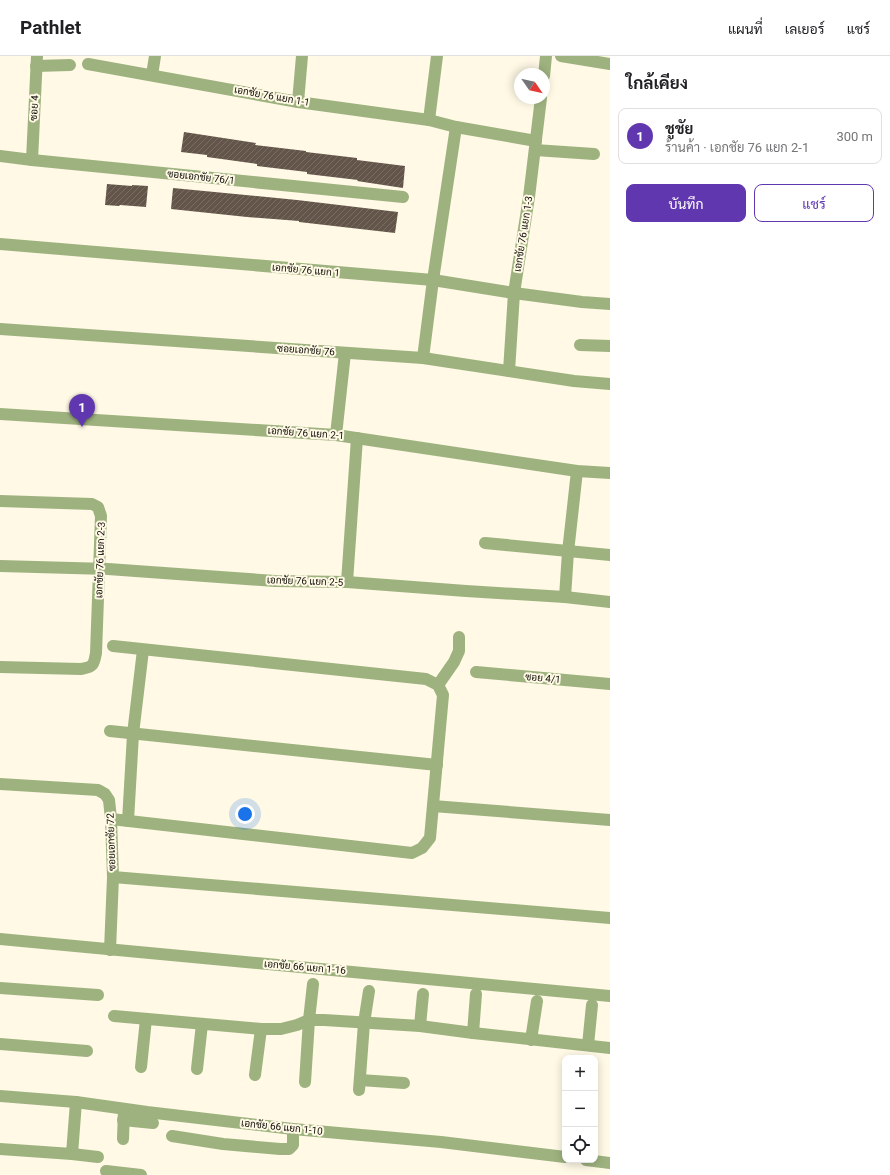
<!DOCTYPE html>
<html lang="th">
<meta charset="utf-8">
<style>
:root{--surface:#fff;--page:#f2f2f2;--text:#202124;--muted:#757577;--line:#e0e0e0;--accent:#6137af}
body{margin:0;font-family:Roboto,Sarabun,sans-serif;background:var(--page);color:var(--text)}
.controls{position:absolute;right:12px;bottom:12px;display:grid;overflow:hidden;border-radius:8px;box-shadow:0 2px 10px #0003}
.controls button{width:36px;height:36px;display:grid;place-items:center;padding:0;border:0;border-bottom:1px solid var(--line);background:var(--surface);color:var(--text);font:20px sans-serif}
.compass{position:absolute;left:514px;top:12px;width:36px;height:36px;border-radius:50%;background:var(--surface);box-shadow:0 2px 10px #0003;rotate:124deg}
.you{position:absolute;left:245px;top:758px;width:14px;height:14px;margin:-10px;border:3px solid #fff;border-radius:50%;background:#1a73e8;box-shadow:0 0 0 6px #1a73e833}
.badge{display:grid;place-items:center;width:26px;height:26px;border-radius:50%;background:var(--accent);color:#fff;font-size:13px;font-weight:700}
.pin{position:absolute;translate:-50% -33px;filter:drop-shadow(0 1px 2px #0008)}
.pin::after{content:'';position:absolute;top:21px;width:14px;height:12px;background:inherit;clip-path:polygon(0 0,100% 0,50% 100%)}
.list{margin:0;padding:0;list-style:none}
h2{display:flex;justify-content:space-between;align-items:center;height:52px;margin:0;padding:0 16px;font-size:17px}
h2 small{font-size:13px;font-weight:400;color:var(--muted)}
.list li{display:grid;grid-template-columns:26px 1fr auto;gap:12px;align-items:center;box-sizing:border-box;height:56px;margin:0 8px 8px;padding:0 8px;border:1px solid var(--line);border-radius:8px}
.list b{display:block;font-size:15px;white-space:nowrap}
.list p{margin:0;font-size:13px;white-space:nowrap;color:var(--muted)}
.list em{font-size:13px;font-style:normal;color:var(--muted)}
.actions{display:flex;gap:8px;padding:12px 16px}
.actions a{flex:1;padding:9px 0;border:1px solid var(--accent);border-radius:8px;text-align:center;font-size:14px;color:var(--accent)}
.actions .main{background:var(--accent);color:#fff}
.icon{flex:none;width:22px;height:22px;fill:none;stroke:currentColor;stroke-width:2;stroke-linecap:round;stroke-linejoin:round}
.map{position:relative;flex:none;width:610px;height:1119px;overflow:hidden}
header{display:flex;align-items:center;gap:24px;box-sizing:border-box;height:56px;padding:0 20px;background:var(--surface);border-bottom:1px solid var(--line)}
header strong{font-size:19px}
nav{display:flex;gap:22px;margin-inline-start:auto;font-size:14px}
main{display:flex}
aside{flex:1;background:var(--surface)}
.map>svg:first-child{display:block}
.building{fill:url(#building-hatch)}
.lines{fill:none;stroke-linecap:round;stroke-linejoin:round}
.minor{stroke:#9eb27f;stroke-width:12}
.labels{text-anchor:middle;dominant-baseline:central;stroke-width:4;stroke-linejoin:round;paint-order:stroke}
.street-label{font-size:10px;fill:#0f0e07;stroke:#fff9e6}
</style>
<header>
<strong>Pathlet</strong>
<nav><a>แผนที่</a><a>เลเยอร์</a><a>แชร์</a></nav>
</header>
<main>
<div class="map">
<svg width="610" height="1119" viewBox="0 0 610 1119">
<defs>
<pattern id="building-hatch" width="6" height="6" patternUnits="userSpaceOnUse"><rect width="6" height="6" fill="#635549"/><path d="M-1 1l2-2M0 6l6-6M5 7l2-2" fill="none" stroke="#786e64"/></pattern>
</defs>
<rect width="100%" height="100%" fill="#fff9e6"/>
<g class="building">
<path d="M184,76l72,11 -1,2 51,6v1l51,6v2l48,6 -2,22 -46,-7 1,-1 -51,-6v-2l-50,-6v-2l-50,-7v-2l-26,-3z"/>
<path d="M107,128l25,2v-1l16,1 -2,21 -26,-2 -1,1 -14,-1z"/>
<path d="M173,132l124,12 101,12 -3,21 -96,-11v-1l-52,-4 -76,-8z"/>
</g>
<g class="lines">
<g class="minor">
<path d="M561,0l49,8"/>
<path d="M88,8l210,38 131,18 27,7 80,14"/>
<path d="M36,10l34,-1"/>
<path d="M152,19l3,-19"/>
<path d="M544,20l2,-20"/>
<path d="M298,46l4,-46"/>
<path d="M429,64l8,-64"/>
<path d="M535,94l59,4"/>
<path d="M0,100l32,4 371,37"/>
<path d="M32,104l5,-104"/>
<path d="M0,188l433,36 81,13 68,9 28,2"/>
<path d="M0,273l423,29 151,23 36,3"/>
<path d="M580,289l30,1"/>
<path d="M423,302l10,-78 23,-153"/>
<path d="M509,315l5,-78 15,-96 12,-99"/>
<path d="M0,358l336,21 241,36 33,2"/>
<path d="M336,379l9,-82"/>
<path d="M0,445l92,3 6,3 3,9 -5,137c-2,11 -2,14 -15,16l-81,-2"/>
<path d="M485,487l125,12"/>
<path d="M0,510l108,3 167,12 72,1 119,9 99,6 45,5"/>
<path d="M347,526l10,-144"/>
<path d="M565,541l3,-45 9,-81"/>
<path d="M476,616l134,12"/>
<path d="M438,629l16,-23 5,-11v-14"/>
<path d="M110,675l327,34"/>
<path d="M0,728l98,6 7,4 4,6 2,19 2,58 -3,73"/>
<path d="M433,750l177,14"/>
<path d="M111,763l301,34 10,-5 8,-10 13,-143 -5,-10 -12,-6 -313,-33"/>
<path d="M128,765l5,-87 10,-84"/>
<path d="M113,821l497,41"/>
<path d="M0,883l610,57"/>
<path d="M0,932l98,7"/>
<path d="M114,960l147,13h20l16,-4 12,-5h15l96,6 53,7 137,15"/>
<path d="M420,970l3,-32"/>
<path d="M473,977l3,-39"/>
<path d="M531,984l6,-39"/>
<path d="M0,988l87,7"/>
<path d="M588,989l4,-40"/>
<path d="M141,1011l5,-48"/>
<path d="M197,1013l5,-45"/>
<path d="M255,1019l6,-46"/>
<path d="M360,1024l44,3"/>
<path d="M305,1026l4,-62 4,-36"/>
<path d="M359,1034l5,-67 5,-32"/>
<path d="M0,1040l76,6 71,10 146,17 148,13 124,15"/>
<path d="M123,1064l30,3"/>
<path d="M172,1080l51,8 57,5h9l4,-4v-16"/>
<path d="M123,1083l1,-30"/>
<path d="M0,1093l72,5 4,-52"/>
<path d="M72,1098l26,3"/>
<path d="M586,1104l24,3"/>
<path d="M106,1115l35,4"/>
</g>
</g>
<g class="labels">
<g class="street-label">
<text transform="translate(272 40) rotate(10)">เอกชัย 76 แยก 1-1</text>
<text transform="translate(34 52) rotate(-87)">ซอย 4</text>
<text transform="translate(201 121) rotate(6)">ซอยเอกชัย 76/1</text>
<text transform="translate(523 178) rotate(-81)">เอกชัย 76 แยก 1-3</text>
<text transform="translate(306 214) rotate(5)">เอกชัย 76 แยก 1</text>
<text transform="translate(306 294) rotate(4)">ซอยเอกชัย 76</text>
<text transform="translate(306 377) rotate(4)">เอกชัย 76 แยก 2-1</text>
<text transform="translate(100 504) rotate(-88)">เอกชัย 76 แยก 2-3</text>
<text transform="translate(305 525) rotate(2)">เอกชัย 76 แยก 2-5</text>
<text transform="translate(543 622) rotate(5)">ซอย 4/1</text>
<text transform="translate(111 786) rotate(-92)">ซอยเอกชัย 72</text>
<text transform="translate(305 911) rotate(5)">เอกชัย 66 แยก 1-16</text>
<text transform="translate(282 1071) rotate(6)">เอกชัย 66 แยก 1-10</text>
</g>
</g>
</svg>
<div class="controls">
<button>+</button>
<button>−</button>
<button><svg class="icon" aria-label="locate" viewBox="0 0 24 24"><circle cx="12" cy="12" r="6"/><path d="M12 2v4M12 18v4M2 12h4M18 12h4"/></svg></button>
</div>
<svg class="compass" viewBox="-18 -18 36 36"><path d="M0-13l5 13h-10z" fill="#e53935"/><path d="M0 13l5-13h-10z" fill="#757577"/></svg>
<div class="you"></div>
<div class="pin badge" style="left:82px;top:371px">1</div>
</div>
<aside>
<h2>ใกล้เคียง<small></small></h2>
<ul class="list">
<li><span class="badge">1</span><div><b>ชูชัย</b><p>ร้านค้า · เอกชัย 76 แยก 2-1</p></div><em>300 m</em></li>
</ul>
<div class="actions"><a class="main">บันทึก</a><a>แชร์</a></div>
</aside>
</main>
